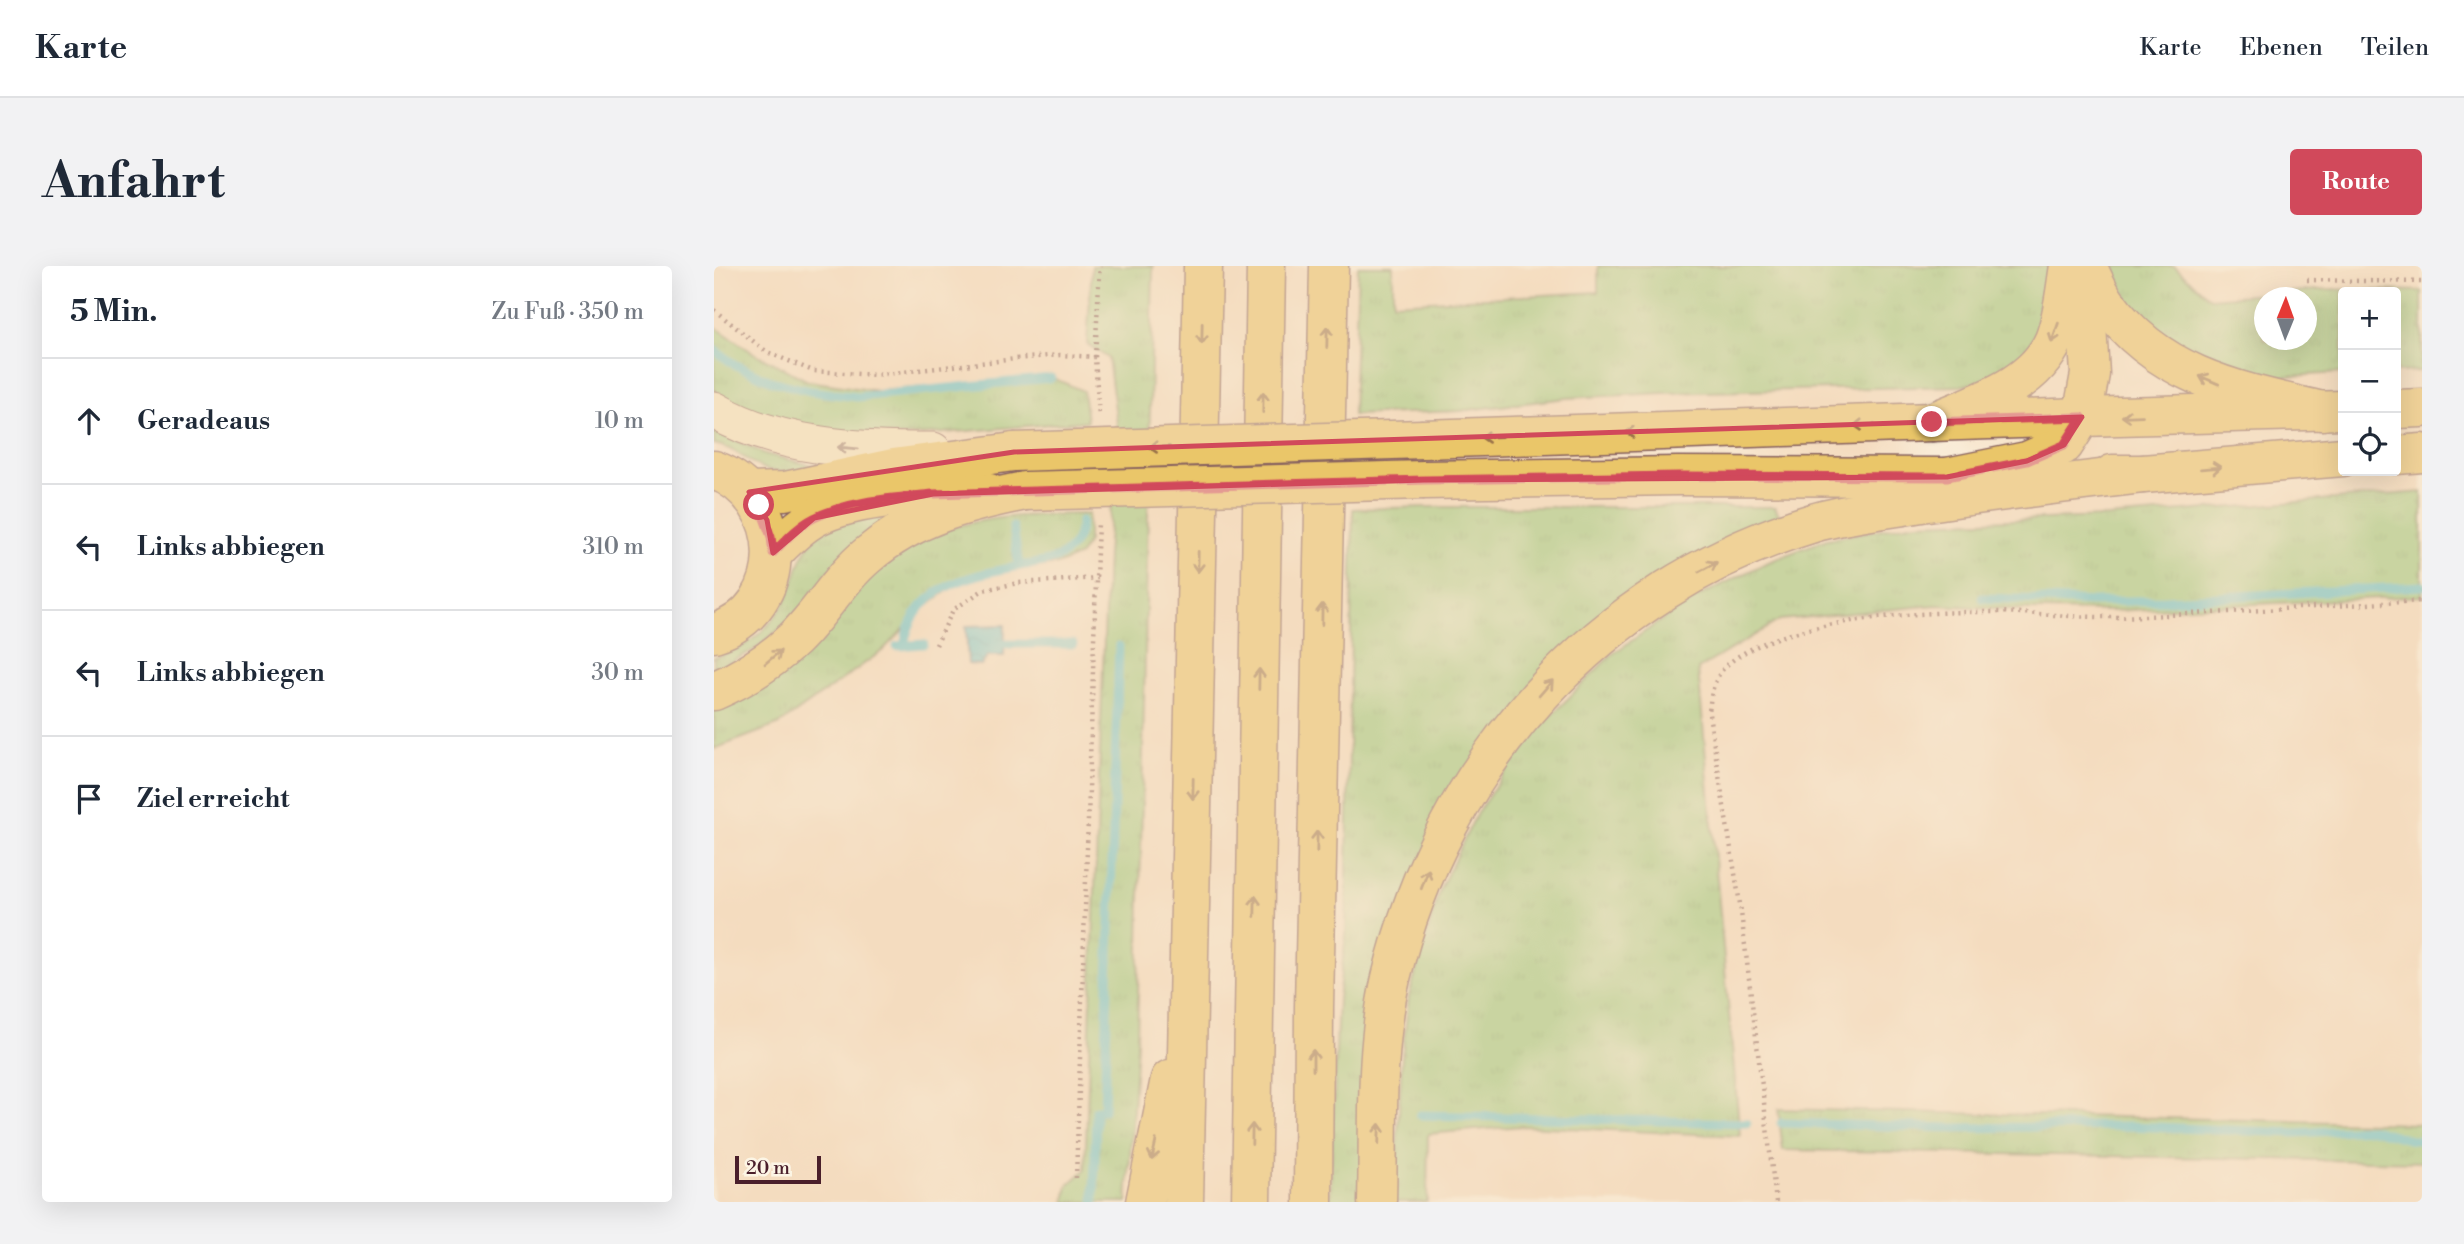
<!DOCTYPE html>
<html lang="de">
<meta charset="utf-8">
<style>
:root{--surface:#fff;--page:#f2f2f3;--text:#1f2937;--muted:#747a83;--line:#e0e1e3;--accent:#d1495b}
body{margin:0;font-family:"Libre Bodoni",serif;background:var(--page);color:var(--text)}
.controls{position:absolute;right:21px;top:21px;display:grid;overflow:hidden;border-radius:7px;box-shadow:0 7px 28px #0002}
.controls button{width:63px;height:63px;display:grid;place-items:center;padding:0;border:0;border-bottom:2px solid var(--line);background:var(--surface);color:var(--text);font:35px sans-serif}
.compass{position:absolute;left:1540px;top:21px;width:63px;height:63px;border-radius:50%;background:var(--surface);box-shadow:0 7px 28px #0002;rotate:1deg}
.scale{position:absolute;left:21px;bottom:18px;width:86px;box-sizing:border-box;padding-left:7px;border:4px solid #4a1f2b;border-top:0;font-size:19px;line-height:24px;white-space:nowrap;color:#4a1f2b;-webkit-text-stroke:5px #fcf5e5;paint-order:stroke}
.stop{position:absolute;width:21px;height:21px;margin:-16px;border:5px solid #d1495b;border-radius:50%;background:#fff}
.stop.end{background:#d1495b;border-color:#fff;box-shadow:0 2px 7px #0008}
.list{margin:0;padding:0;list-style:none}
h2{display:flex;justify-content:space-between;align-items:center;height:91px;margin:0;padding:0 28px;font-size:30px}
h2 small{font-size:23px;font-weight:400;color:var(--muted)}
.list li{display:grid;grid-template-columns:46px 1fr auto;gap:21px;align-items:center;box-sizing:border-box;height:126px;padding:0 28px;border-top:2px solid var(--line)}
.list b{display:block;font-size:26px;white-space:nowrap}
.list em{font-size:23px;font-style:normal;color:var(--muted)}
.icon{flex:none;width:38px;height:38px;fill:none;stroke:currentColor;stroke-width:2;stroke-linecap:round;stroke-linejoin:round}
.map{position:relative;flex:none;width:1708px;height:936px;overflow:hidden;border-radius:7px}
header{display:flex;align-items:center;gap:42px;box-sizing:border-box;height:98px;padding:0 35px;background:var(--surface);border-bottom:2px solid var(--line)}
header strong{font-size:33px}
nav{display:flex;gap:38px;margin-inline-start:auto;font-size:24px}
.intro{display:flex;align-items:center;justify-content:space-between;box-sizing:border-box;height:168px;padding:0 42px}
h1{margin:0;font-size:49px}
.button{padding:18px 32px;border-radius:7px;background:var(--accent);color:#fff;font-size:24px;font-weight:700}
main{display:flex;gap:42px;padding:0 42px}
aside{flex:1;background:var(--surface);border-radius:7px;box-shadow:0 7px 28px #0002}
.map>svg:first-child{display:block}
.grass{fill:url(#grass-tufts);stroke:#6f7453;stroke-width:2;fill-rule:evenodd}
.water{fill:url(#water-waves);stroke:#50707d;stroke-width:2}
.lines{fill:none;stroke-linecap:round;stroke-linejoin:round}
.stream{stroke:#55c1cf;stroke-width:9}
.secondary-casing{stroke:#86615f;stroke-width:39}
.primary-casing{stroke:#86615f;stroke-width:41}
.trunk-casing{stroke:#86615f;stroke-width:41}
.motorway-casing{stroke:#86615f;stroke-width:41}
.path{stroke:#86615f;stroke-width:4.5;stroke-dasharray:2 5;stroke-linecap:butt}
.secondary{stroke:#f7e8c3;stroke-width:37}
.primary{stroke:#eac669;stroke-width:38}
.trunk{stroke:#eac669;stroke-width:38}
.motorway{stroke:#eac669;stroke-width:38}
.primary-bridge-casing{stroke:#86615f;stroke-width:41;stroke-linecap:butt}
.primary-bridge{stroke:#eac669;stroke-width:38}
.oneway{stroke:#9a724a}
.oneway2{stroke:#a08477}
.route{stroke:#d1495b;stroke-width:9}
.marked{fill:none;stroke:#d1495b;stroke-width:5;stroke-linejoin:round}
</style>
<header>
<strong>Karte</strong>
<nav><a>Karte</a><a>Ebenen</a><a>Teilen</a></nav>
</header>
<div class="intro"><h1>Anfahrt</h1><a class="button">Route</a></div>
<main>
<aside>
<h2>5 Min.<small>Zu Fuß · 350 m</small></h2>
<ul class="list">
<li><svg class="icon" aria-label="ahead" viewBox="0 0 24 24"><path d="M12 20V5M6 11l6-6 6 6"/></svg><div><b>Geradeaus</b></div><em>10 m</em></li>
<li><svg class="icon" aria-label="left" viewBox="0 0 24 24"><path d="M17 20v-9H6M10 6l-5 5 5 5"/></svg><div><b>Links abbiegen</b></div><em>310 m</em></li>
<li><svg class="icon" aria-label="left" viewBox="0 0 24 24"><path d="M17 20v-9H6M10 6l-5 5 5 5"/></svg><div><b>Links abbiegen</b></div><em>30 m</em></li>
<li><svg class="icon" aria-label="arrive" viewBox="0 0 24 24"><path d="M6 21V4h12l-3 4 3 4H6"/></svg><div><b>Ziel erreicht</b></div></li>
</ul>
</aside>
<div class="map">
<svg width="1708" height="936" viewBox="0 0 1708 936">
<defs>
<pattern id="grass-tufts" width="24" height="20" patternUnits="userSpaceOnUse" patternTransform="scale(1.75)"><rect width="24" height="20" fill="#94ca7b"/><path d="M3 7l-1-3M5 7V3M7 7l1-3M15 17l-1-3M17 17v-4M19 17l1-3" fill="none" stroke="#81ad6a"/></pattern>
<pattern id="water-waves" width="16" height="10" patternUnits="userSpaceOnUse" patternTransform="scale(1.75)"><rect width="16" height="10" fill="#55c1cf"/><path d="M0 5q4-4 8 0t8 0" fill="none" stroke="#4ca5b2"/></pattern>
</defs>
<rect width="100%" height="100%" fill="#fcf5e5"/>
<filter id="ink" filterUnits="userSpaceOnUse"><feTurbulence type="fractalNoise" baseFrequency=".0143" numOctaves="2"/><feDisplacementMap in="SourceGraphic" scale="14" xChannelSelector="R" yChannelSelector="G"/><feConvolveMatrix kernelMatrix="1 2 1 2 8 2 1 2 1" color-interpolation-filters="sRGB"/></filter>
<filter id="wash" filterUnits="userSpaceOnUse"><feTurbulence type="fractalNoise" baseFrequency=".00686" numOctaves="4" result="noise"/><feDisplacementMap in="SourceGraphic" scale="28" xChannelSelector="R" yChannelSelector="G"/><feGaussianBlur stdDeviation="1.57" result="paint"/><feColorMatrix in="noise" values="0 0 0 0 0 0 0 0 0 0 0 0 0 0 0 0 0 1.4 0 .05"/><feComposite in="paint" operator="in"/></filter>
<g filter="url(#wash)">
<rect width="100%" height="100%" fill="#f4dcbf"/>
<g class="grass">
<path d="M378,0h61l-16,779 -10,157h-62l3,-17 17,-15 22,-615 10,-132 -9,-65 -21,-14z"/>
<path d="M644,0h35v37l205,-11v-26h450c4,41 -15,94 -55,111 -10,5 -22,6 -32,9l-297,7 -98,5 -106,13 -107,4z"/>
<path d="M1400,0h60l36,32 122,-9 90,2v80l-26,1v-80h-53v81c-36,1 -78,8 -113,-2 -37,-10 -74,-37 -98,-65 -9,-10 -13,-28 -18,-40zM1550,32h42v42h-42z"/>
<path d="M0,60l38,26 56,29 69,10 174,-14 32,14 4,30 -180,15 -95,-4 -77,-28 -21,-14z"/>
<path d="M0,164l51,24 58,14 -1,5c-20,-1 -44,3 -62,-6 -16,-8 -28,-20 -46,-23z"/>
<path d="M1708,226v104l-311,15 -81,-1 -94,-5 -156,15 -82,49 42,467 -218,-10 -94,8 -1,68h-33l8,-145 7,-61 31,-107 37,-76 51,-74 83,-84 78,-54 77,-38 61,-24 89,-16 192,-6z"/>
<path d="M711,241h350l6,12 -52,20 -281,254 -90,409h-28l8,-203 8,-65 7,-425z"/>
<path d="M185,245l-117,116 -28,23 -40,21v-14c38,-8 67,-39 79,-74 6,-16 10,-35 24,-47 17,-15 60,-19 82,-25z"/>
<path d="M374,248v27l-8,14 -21,9 -46,5 -52,12 -35,25 -44,45 -102,73 -66,25v-43c37,-30 73,-61 110,-92 37,-31 76,-67 122,-84 45,-16 95,-15 142,-16z"/>
<path d="M1064,843l644,15v38l-639,-12z"/>
</g>
<path class="water" d="M291,359l-1,31h-17l-5,9 -14,-1 -2,-38z"/>
<g class="lines">
<g class="stream">
<path d="M0,84l20,14 37,17 39,10 47,6 194,-19"/>
<path d="M305,300c31,-4 59,-8 62,-45"/>
<path d="M1268,332l114,4 69,-2 257,-14"/>
<path d="M281,378h78"/>
<path d="M183,380l27,-2"/>
<path d="M190,380c9,-60 65,-70 115,-80l-6,-39"/>
<path d="M706,849l327,8"/>
<path d="M1067,857l173,5 175,-2 166,7 78,-4 38,11h11"/>
<path d="M380,936l2,-92h8l15,-464"/>
</g>
</g>
</g>
<g filter="url(#ink)">
<g class="lines">
<g class="secondary-casing">
<path id="secondary" d="M0,144c65,38 145,41 219,41"/>
</g>
<g class="primary-casing">
<g id="primary">
<path d="M709,173l659,-22"/>
<path d="M0,204c75,27 79,139 0,163"/>
<path d="M710,214l254,-4 269,1 80,-16 37,-16 18,-28"/>
<path d="M35,226l36,-1 108,-23 121,-16"/>
<path d="M59,287c12,-12 25,-26 41,-35 45,-24 124,-24 175,-25"/>
</g>
</g>
<g class="trunk-casing">
<g id="trunk">
<path d="M1682,143l26,-1"/>
<path d="M1368,151l261,-7"/>
<path d="M1682,189l26,-2"/>
<path d="M1398,208h31l200,-17"/>
<path d="M1233,211l76,-2"/>
</g>
</g>
<g class="motorway-casing">
<g id="motorway">
<path d="M1373,0c6,12 12,27 20,38 52,73 134,88 215,107"/>
<path d="M1365,5l7,37 4,66 -8,43"/>
<path d="M1218,156c43,-19 102,-35 122,-82 9,-23 11,-50 15,-74"/>
<path d="M0,425c30,-13 56,-29 80,-52 27,-26 45,-60 74,-84 46,-39 100,-53 157,-64"/>
<path d="M431,936l25,-123"/>
<path d="M470,936l19,-936"/>
<path d="M537,936l15,-936"/>
<path d="M599,936l1,-195 15,-741"/>
<path d="M663,936c2,-74 -3,-152 14,-224 51,-215 209,-391 422,-455 33,-10 68,-13 102,-19 75,-12 152,-21 228,-30"/>
</g>
</g>
<g class="path">
<path d="M1593,14l115,2"/>
<path d="M0,44l53,42 46,19 63,4 139,-16 45,-4 35,2 4,61"/>
<path d="M381,91l5,-91"/>
<path d="M222,379l17,-35 30,-20 35,-7 80,-5"/>
<path d="M362,912l22,-657"/>
<path d="M1062,936l-36,-298 -31,-190c1,-17 4,-36 18,-49 48,-44 185,-53 250,-53 46,-1 92,6 138,5 102,-3 205,-11 307,-16"/>
</g>
<use href="#secondary" class="secondary"/>
<use href="#primary" class="primary"/>
<use href="#trunk" class="trunk"/>
<use href="#motorway" class="motorway"/>
<g class="primary-bridge-casing">
<g id="primary-bridge">
<path d="M300,186l409,-13"/>
<path d="M311,225l399,-11"/>
</g>
</g>
<use href="#primary-bridge" class="primary-bridge"/>
</g>
<defs><path id="oneway-shaft" d="M-6 0H5M1.5-3L5.5 0L1.5 3" fill="none" stroke-width="1.6" stroke-linecap="round" stroke-linejoin="round" transform="scale(1.75)"/></defs>
<g class="oneway">
<use href="#oneway-shaft" transform="translate(1341 67) rotate(109)"/>
<use href="#oneway-shaft" transform="translate(488 68) rotate(91)"/>
<use href="#oneway-shaft" transform="translate(613 71) rotate(-89)"/>
<use href="#oneway-shaft" transform="translate(1495 114) rotate(-157)"/>
<use href="#oneway-shaft" transform="translate(549 136) rotate(-89)"/>
<use href="#oneway-shaft" transform="translate(1418 150) rotate(178)"/>
<use href="#oneway-shaft" transform="translate(1150 159) rotate(178)"/>
<use href="#oneway-shaft" transform="translate(922 166) rotate(178)"/>
<use href="#oneway-shaft" transform="translate(777 171) rotate(178)"/>
<use href="#oneway-shaft" transform="translate(445 181) rotate(178)"/>
<use href="#oneway-shaft" transform="translate(1497 202) rotate(-5)"/>
<use href="#oneway-shaft" transform="translate(484 296) rotate(91)"/>
<use href="#oneway-shaft" transform="translate(994 301) rotate(-28)"/>
<use href="#oneway-shaft" transform="translate(608 348) rotate(-89)"/>
<use href="#oneway-shaft" transform="translate(59 391) rotate(-40)"/>
<use href="#oneway-shaft" transform="translate(545 413) rotate(-89)"/>
<use href="#oneway-shaft" transform="translate(832 422) rotate(-49)"/>
<use href="#oneway-shaft" transform="translate(479 523) rotate(91)"/>
<use href="#oneway-shaft" transform="translate(603 575) rotate(-89)"/>
<use href="#oneway-shaft" transform="translate(711 613) rotate(-69)"/>
<use href="#oneway-shaft" transform="translate(541 640) rotate(-89)"/>
<use href="#oneway-shaft" transform="translate(599 794) rotate(-90)"/>
<use href="#oneway-shaft" transform="translate(538 868) rotate(-89)"/>
<use href="#oneway-shaft" transform="translate(665 868) rotate(-88)"/>
<use href="#oneway-shaft" transform="translate(440 884) rotate(102)"/>
</g>
<use class="oneway2" href="#oneway-shaft" transform="translate(134 182) rotate(-175)"/>
</g>
<g class="lines" filter="url(#ink)">
<path class="route" d="M45,239l12,32 2,16c12,-12 25,-27 41,-35 36,-18 80,-20 119,-24l491,-14 254,-4 269,1 80,-16 37,-16 18,-28 -150,5"/>
</g>
<path d="M0 0H1708V936H0ZM1368,151l-18,28 -37,16 -80,16 -523,3 -491,14 -119,24 -41,35 -6,-33 -18,-28 265,-40z" fill="#f4dcbf" fill-opacity=".55" fill-rule="evenodd"/>
<path class="marked" d="M1368,151l-18,28 -37,16 -80,16 -523,3 -491,14 -119,24 -41,35 -6,-33 -18,-28 265,-40z"/>
</svg>
<div class="controls">
<button>+</button>
<button>−</button>
<button><svg class="icon" aria-label="locate" viewBox="0 0 24 24"><circle cx="12" cy="12" r="6"/><path d="M12 2v4M12 18v4M2 12h4M18 12h4"/></svg></button>
</div>
<svg class="compass" viewBox="-18 -18 36 36"><path d="M0-13l5 13h-10z" fill="#e53935"/><path d="M0 13l5-13h-10z" fill="#747a83"/></svg>
<div class="scale">20 m</div>
<div class="stop" style="left:45px;top:239px"></div>
<div class="stop end" style="left:1218px;top:156px"></div>
</div>
</main>
